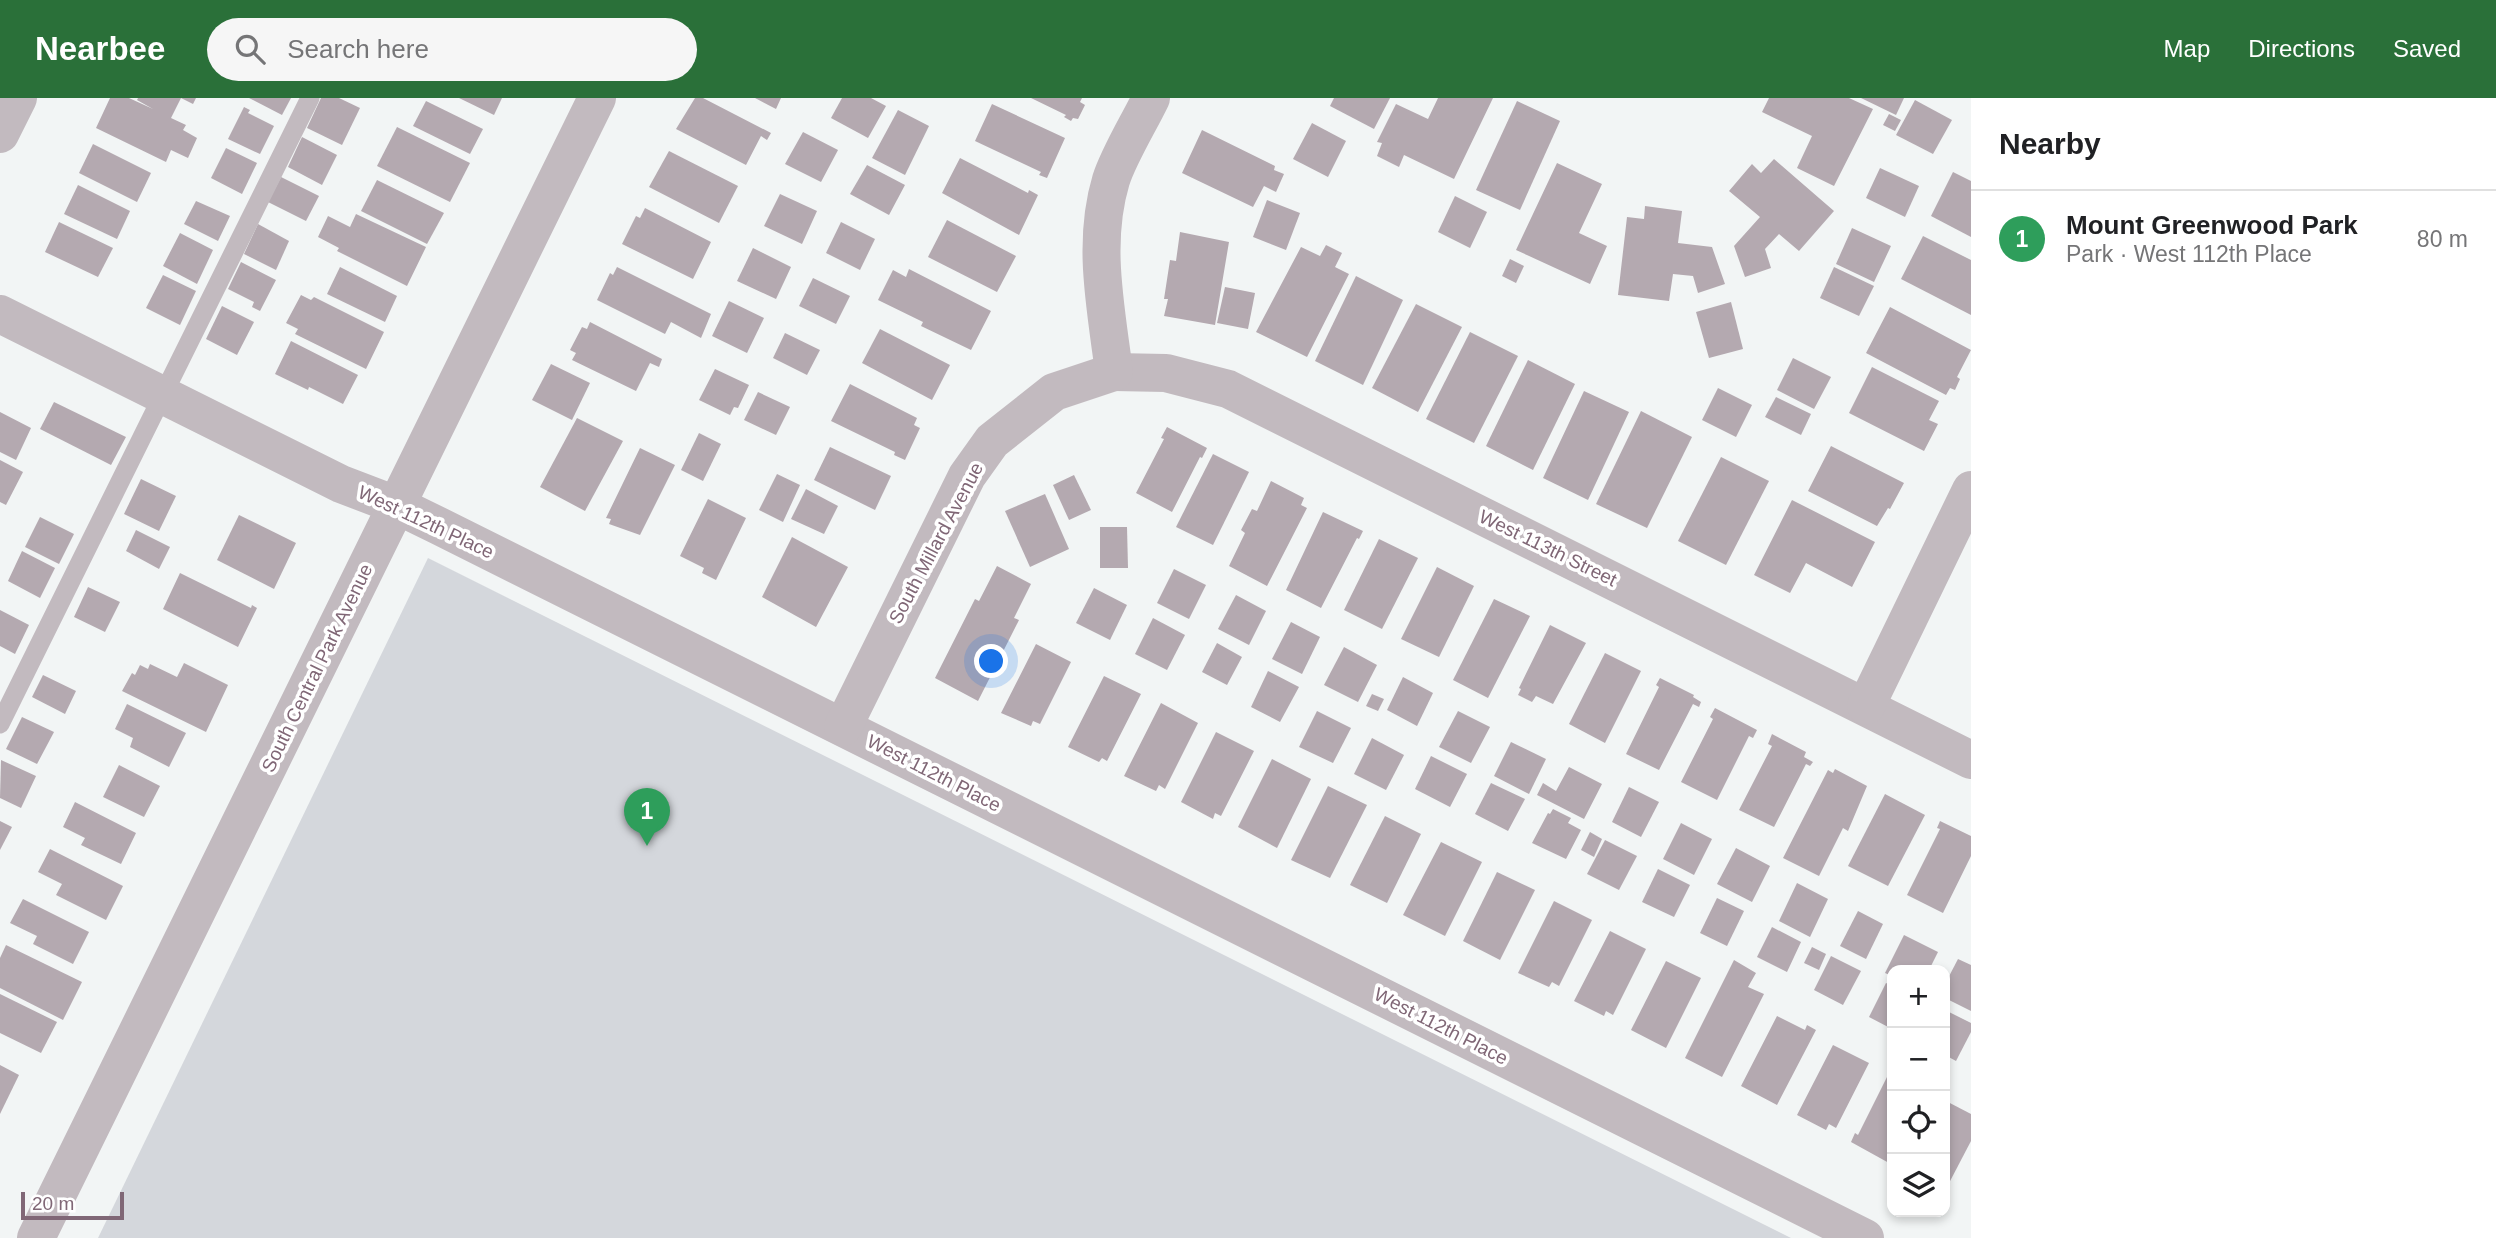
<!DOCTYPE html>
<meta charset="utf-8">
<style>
:root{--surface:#fff;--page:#f6f6f6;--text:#202124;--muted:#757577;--line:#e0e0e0;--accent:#2a7039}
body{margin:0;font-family:Arial,sans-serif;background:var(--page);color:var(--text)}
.controls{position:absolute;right:21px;bottom:21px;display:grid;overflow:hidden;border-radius:14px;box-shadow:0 4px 10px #0003}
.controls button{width:63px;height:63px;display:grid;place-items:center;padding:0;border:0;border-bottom:2px solid var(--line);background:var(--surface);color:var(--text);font:35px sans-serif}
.scale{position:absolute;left:21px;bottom:18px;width:103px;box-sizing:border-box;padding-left:7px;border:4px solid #806776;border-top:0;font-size:19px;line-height:24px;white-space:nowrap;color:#806776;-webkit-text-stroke:5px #fff;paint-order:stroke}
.you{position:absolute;left:992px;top:564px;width:24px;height:24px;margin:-18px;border:5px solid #fff;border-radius:50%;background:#1a73e8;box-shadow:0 0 0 10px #1a73e833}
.badge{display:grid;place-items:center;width:46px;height:46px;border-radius:50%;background:var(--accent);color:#fff;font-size:23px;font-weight:700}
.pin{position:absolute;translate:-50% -58px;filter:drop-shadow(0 2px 4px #0008)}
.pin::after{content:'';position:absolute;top:37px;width:24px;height:21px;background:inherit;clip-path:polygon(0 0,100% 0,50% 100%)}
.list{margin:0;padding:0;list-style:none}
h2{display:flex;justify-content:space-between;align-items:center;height:91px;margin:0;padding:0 28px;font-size:30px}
h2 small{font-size:23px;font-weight:400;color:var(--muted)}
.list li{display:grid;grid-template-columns:46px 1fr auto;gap:21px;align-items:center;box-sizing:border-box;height:98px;padding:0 28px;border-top:2px solid var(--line)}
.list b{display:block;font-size:26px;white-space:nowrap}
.list p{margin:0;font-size:23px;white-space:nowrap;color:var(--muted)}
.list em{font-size:23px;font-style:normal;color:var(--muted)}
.icon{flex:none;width:38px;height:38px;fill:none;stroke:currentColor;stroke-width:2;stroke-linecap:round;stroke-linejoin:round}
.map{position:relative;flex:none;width:1971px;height:1140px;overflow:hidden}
header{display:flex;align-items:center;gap:42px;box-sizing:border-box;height:98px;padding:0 35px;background:var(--accent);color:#fff}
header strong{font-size:33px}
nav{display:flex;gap:38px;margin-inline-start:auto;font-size:24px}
.search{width:490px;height:63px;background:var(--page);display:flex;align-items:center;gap:18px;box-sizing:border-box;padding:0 24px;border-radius:38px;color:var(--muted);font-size:26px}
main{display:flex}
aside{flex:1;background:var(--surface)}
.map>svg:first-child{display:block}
.green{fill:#d4d7dc}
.building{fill:#b4a9b0}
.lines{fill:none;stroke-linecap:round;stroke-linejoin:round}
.service{stroke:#c2babf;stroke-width:19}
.minor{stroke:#c2babf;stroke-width:38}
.labels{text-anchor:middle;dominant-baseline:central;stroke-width:7;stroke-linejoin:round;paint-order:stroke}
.street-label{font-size:19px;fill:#806776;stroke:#fff}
</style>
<header>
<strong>Nearbee</strong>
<div class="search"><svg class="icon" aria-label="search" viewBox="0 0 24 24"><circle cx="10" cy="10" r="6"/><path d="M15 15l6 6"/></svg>Search here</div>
<nav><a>Map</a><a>Directions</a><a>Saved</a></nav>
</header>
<main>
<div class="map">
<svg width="1971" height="1140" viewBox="0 0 1971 1140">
<rect width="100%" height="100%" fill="#f2f5f5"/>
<path class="green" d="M428,460l1363,680h-1693z"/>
<g class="building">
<path d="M110,0h19l24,11 -16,-9 1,-2h58l-3,6 -12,-6 -10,20 15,7 -3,5 14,8 -9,20 -17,-8 -5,12 -70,-34z"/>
<path d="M249,0h42l-9,17z"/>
<path d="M321,0h18l21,10 -18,37 -35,-17z"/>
<path d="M459,0h43l-8,17z"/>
<path d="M695,0h8l68,35 -4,7 -6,-4 -15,29 -70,-36z"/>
<path d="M755,0h26l-5,11z"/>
<path d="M842,0h29l15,8 -18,32 -37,-20z"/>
<path d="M1031,0h51l-2,4 5,3 -7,14 -5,-1 -2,3 -7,-4 2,-2z"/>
<path d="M1334,0h56l-16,31 -44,-23z"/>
<path d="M1438,0h55l-39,81 -50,-24 -5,12 -22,-11 5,-13 -5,-1 19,-38 32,15z"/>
<path d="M1769,0h80l24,11 -39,77 -37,-18 15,-32 -50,-24z"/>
<path d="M1861,0h43l-8,17z"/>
<path d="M1915,2l37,20 -19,34 -37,-19z"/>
<path d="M426,3l57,28 -13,25 -57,-28z"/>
<path d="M1517,3l43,20 -40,89 -44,-20z"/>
<path d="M992,6l73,34 -18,40 -8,-3 2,-3 -66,-31z"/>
<path d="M244,9l6,3 -2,3 26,13 -14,28 -32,-15z"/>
<path d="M898,12l31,16 -24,49 -33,-17z"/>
<path d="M1889,16l12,6 -6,11 -12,-6z"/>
<path d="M1312,25l34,18 -18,36 -35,-18z"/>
<path d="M397,29l73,36 -20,39 -73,-36z"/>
<path d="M1202,32l73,36 -1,4 10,4 -8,18 -12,-6 -11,21 -71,-34z"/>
<path d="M803,34l35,18 -17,32 -36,-18z"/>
<path d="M302,39l35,18 -15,30 -34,-18z"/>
<path d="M93,46l58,29 -14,29 -58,-29z"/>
<path d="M226,50l31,15 -15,31 -31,-16z"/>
<path d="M669,53l69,35 -19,37 -70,-36z"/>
<path d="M960,60l68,35 1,-3 9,5 -19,40 -77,-42z"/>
<path d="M1774,61l60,52 -35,40 -20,-17 -14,15 6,19 -26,9 -11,-31 26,-29 -31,-26 23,-27 9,9z"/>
<path d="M1557,65l45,21 -23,49 28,13 -17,38 -74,-34z"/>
<path d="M867,67l38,20 -16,30 -39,-21z"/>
<path d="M1880,70l39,18 -14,31 -39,-19z"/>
<path d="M1953,74l18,9v56l-40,-21z"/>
<path d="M281,79l38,19 -13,25 -38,-19z"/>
<path d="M377,82l67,33 -17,31 -66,-33z"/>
<path d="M78,87l52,26 -13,28 -53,-25z"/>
<path d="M780,96l37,17 -15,33 -38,-18z"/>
<path d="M1455,98l32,16 -17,36 -32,-16z"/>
<path d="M1267,102l33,13 -14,37 -33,-13z"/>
<path d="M196,103l34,15 -12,25 -34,-17z"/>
<path d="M1645,108l37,5 -4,32 34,4 13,37 -27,9 -5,-17 -20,-2 -4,27 -51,-6 9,-78 17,2z"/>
<path d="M645,110l66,34 -18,37 -71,-35 14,-28 4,2z"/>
<path d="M356,116l70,33 -19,39 -70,-35 2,-3 -21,-11 10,-21 22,11z"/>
<path d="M947,122l69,36 -19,36 -69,-35z"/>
<path d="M59,124l54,26 -15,29 -53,-25z"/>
<path d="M841,124l34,17 -15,31 -34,-17z"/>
<path d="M258,126l31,17 -13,29 -32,-16z"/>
<path d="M1852,130l39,18 -17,36 -38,-18z"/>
<path d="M1180,134l49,10 -14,83 -51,-9 4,-17h-4l6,-39 6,1z"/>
<path d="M180,135l33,17 -16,34 -34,-18z"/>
<path d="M1923,138l48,24v55l-70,-36z"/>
<path d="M1326,147l16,8 -7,14 14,7 -42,83 -51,-25 45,-85 19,9z"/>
<path d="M753,150l38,19 -15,32 -39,-18z"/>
<path d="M1510,161l14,7 -8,17 -14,-7z"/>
<path d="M241,164l35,18 -16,31 -8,-4 2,-5 -26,-13z"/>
<path d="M340,169l57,29 -12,26 -58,-28z"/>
<path d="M617,169l94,47 -10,24 -30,-16 -6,12 -68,-34 13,-27 3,2z"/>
<path d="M1834,169l40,19 -15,30 -39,-18z"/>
<path d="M909,171l82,42 -20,39 -50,-24 2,-4 -45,-22 15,-30 13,7z"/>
<path d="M163,177l33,16 -16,34 -34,-17z"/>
<path d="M1356,178l47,24 -40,85 -48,-24z"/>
<path d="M813,180l37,18 -14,28 -37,-18z"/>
<path d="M1225,189l30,6 -7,36 -31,-6z"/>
<path d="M301,197l10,5 3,-3 70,35 -18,37 -71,-35 3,-5 -12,-6z"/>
<path d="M729,203l35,17 -17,35 -35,-17z"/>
<path d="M1731,204l12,47 -34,9 -13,-46z"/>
<path d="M1416,206l46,23 -44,85 -46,-24z"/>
<path d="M222,208l32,16 -17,33 -31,-16z"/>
<path d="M1890,209l81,43 -14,27 3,2 -5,11 -5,-2 -4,7 -80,-42z"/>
<path d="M590,224l72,37 -3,8 -9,-4 -14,28 -64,-31 4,-7 -6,-3 12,-23 5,2z"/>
<path d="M880,231l70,36 -18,35 -70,-37z"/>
<path d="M1470,234l48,24 -44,87 -48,-24z"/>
<path d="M785,235l35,17 -13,25 -34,-17z"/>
<path d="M291,243l67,34 -15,29 -34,-17 -1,3 -33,-16z"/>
<path d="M1793,260l38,19 -17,32 -37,-19z"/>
<path d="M1528,262l47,24 -42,86 -47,-24z"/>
<path d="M551,266l39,19 -18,37 -40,-20z"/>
<path d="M1872,269l67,34 -10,19 9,4 -14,27 -75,-38z"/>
<path d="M715,271l34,16 -11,23 -4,-1 -4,8 -31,-15z"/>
<path d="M850,286l67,34 -3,7 6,3 -15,32 -11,-5 1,-3 -64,-31z"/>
<path d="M1718,290l34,17 -16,32 -34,-17z"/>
<path d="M1584,293l45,21 -41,88 -45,-22z"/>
<path d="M758,294l32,15 -14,28 -32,-15z"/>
<path d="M1776,299l35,17 -10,21 -36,-18z"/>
<path d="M54,304l72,35 -15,28 -71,-36z"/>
<path d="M1641,313l51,26 -45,91 -51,-24z"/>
<path d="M0,314l31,16 -15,32 -16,-8z"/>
<path d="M577,320l46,23 -38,70 -45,-24z"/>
<path d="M1167,329l40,21 -5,10 -2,-1 -28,55 -36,-19 28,-54 -3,-1z"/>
<path d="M699,335l22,11 -18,37 -22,-11z"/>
<path d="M1831,348l73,37 -14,26 -2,-1 -11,18 -69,-35z"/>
<path d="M830,349l61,29 -16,34 -61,-30z"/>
<path d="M640,350l35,17 -35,70 -31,-11 2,-5 -5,-1z"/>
<path d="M1213,356l36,18 -36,73 -37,-18z"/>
<path d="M1721,359l48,24 -43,84 -48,-24z"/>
<path d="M0,362l23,12 -17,33 -6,-3z"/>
<path d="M777,376l23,11 -17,37 -24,-12z"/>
<path d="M1074,377l17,35 -22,10 -16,-35z"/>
<path d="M141,381l35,17 -17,35 -35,-17z"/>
<path d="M1271,383l33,17 -3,7 6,3 -40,78 -38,-20 16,-33 -4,-3 11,-21 5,2z"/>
<path d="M806,391l32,17 -14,28 -33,-15z"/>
<path d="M1045,396l24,55 -39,18 -25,-56z"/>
<path d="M708,401l38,19 -30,62 -14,-7 2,-5 -24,-12z"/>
<path d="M1792,402l83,42 -23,45 -46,-24 -16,30 -36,-18z"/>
<path d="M1323,414l40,19 -4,8 -2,-1 -36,70 -35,-18z"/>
<path d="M239,417l57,28 -22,46 -57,-29z"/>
<path d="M40,419l34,17 -15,30 -34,-17z"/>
<path d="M1100,429h27l1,41h-28z"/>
<path d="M136,432l34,17 -11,22 -33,-18z"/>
<path d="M792,439l56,30 -32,60 -54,-30z"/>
<path d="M1379,441l39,19 -36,71 -38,-19z"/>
<path d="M22,453l33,17 -15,30 -32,-17z"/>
<path d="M997,468l34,18 -17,34 5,2 -41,81 -43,-23 40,-79 4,2z"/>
<path d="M1437,469l37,19 -35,71 -38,-18z"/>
<path d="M1174,471l32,16 -17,34 -32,-16z"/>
<path d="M180,475l71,35 1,-3 5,3 -19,39 -75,-38z"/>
<path d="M88,489l32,15 -15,30 -31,-15z"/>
<path d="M1094,490l33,17 -17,35 -34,-17z"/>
<path d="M1236,497l30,16 -17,34 -31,-16z"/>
<path d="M1494,501l36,17 -42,82 -35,-18z"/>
<path d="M0,512l29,15 -14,29 -15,-8z"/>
<path d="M1153,520l32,17 -18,35 -32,-16z"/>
<path d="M1291,524l29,15 -18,37 -30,-15z"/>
<path d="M1550,527l36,18 -33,61 -17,-8 -4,6 -14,-7 3,-6 -2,-1z"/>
<path d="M1217,545l25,14 -15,28 -25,-13z"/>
<path d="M1036,546l35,18 -31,62 -7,-3 -2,5 -30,-13z"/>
<path d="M1344,549l33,18 -19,37 -34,-17z"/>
<path d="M1605,555l36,18 -36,72 -36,-19z"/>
<path d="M184,565l44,22 -22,47 -84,-41 10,-18 3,2 5,-10 8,4 2,-5 27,13z"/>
<path d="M1268,573l31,16 -19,35 -29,-15z"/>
<path d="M43,577l33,16 -11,23 -33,-17z"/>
<path d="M1104,578l37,18 -34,67 -5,-3 -3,4 -31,-15z"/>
<path d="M1403,579l30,16 -16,33 -30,-16z"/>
<path d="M1660,580l34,17 -1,2 8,5 -2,5 -6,-3 -34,66 -33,-16 33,-67 -3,-2z"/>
<path d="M1372,596l12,5 -6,12 -12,-5z"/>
<path d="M1161,605l37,20 -33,66 -6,-4 -3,6 -32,-15z"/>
<path d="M127,606l59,29 -17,34 -39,-20 3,-9 -18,-9z"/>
<path d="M1715,610l42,22 -4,8 -4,-2 -32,64 -36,-18 32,-63 -3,-2z"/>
<path d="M1317,613l34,17 -18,35 -34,-16z"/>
<path d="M1458,613l32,16 -19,36 -32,-16z"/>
<path d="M22,619l32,15 -17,32 -31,-15z"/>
<path d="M1216,634l38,19 -33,65 -6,-3 -2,6 -32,-17z"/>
<path d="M1772,636l34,18 -2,5 9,5 -3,4 -4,-2 -32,63 -35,-17 33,-64 -4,-2z"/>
<path d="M1372,640l32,17 -18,35 -32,-16z"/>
<path d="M1511,644l35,17 -17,35 -35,-18z"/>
<path d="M1431,658l36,18 -17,33 -35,-18z"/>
<path d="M1272,661l39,20 -34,69 -39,-21z"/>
<path d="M1,662l35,16 -15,32 -21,-10z"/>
<path d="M119,667l41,21 -16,31 -41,-20z"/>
<path d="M1569,669l33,17 -18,35 -47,-24 6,-12 13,8z"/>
<path d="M1835,671l32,17 -19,45 -5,-3 -24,48 -36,-18 45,-88 5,3z"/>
<path d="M1491,685l34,16 -17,32 -33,-17z"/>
<path d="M1328,688l39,19 -37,73 -39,-18z"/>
<path d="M1629,689l30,15 -18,35 -29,-15z"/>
<path d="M1885,696l40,21 -37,71 -40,-20z"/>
<path d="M75,704l61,31 -15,31 -40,-19 4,-7 -22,-11z"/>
<path d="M1553,711l18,9 -3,5 13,7 -15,29 -34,-16 16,-30 2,1z"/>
<path d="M1385,718l36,18 -34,69 -37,-18z"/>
<path d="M0,723l12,6 -12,23z"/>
<path d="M1940,723l31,15v20l-28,57 -36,-18 33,-66 -3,-1z"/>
<path d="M1681,725l31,16 -18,36 -31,-16z"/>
<path d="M1590,734l12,7 -8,18 -13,-7z"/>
<path d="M1605,742l32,16 -18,34 -32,-16z"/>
<path d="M1441,744l41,20 -37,74 -42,-21z"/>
<path d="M1736,750l34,18 -18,36 -35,-18z"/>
<path d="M50,751l73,37 -17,34 -50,-25 6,-11 -24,-12z"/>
<path d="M1658,771l32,16 -16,32 -32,-15z"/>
<path d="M1497,774l38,18 -35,70 -37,-19z"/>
<path d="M1797,785l31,16 -18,38 -31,-16z"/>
<path d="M1717,800l27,13 -17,35 -27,-13z"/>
<path d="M23,801l66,33 -16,32 -40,-20 4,-8 -27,-13z"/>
<path d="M1554,803l38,19 -33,66 -7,-4 -3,5 -31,-14z"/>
<path d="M1858,813l25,13 -17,35 -26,-13z"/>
<path d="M1772,829l29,15 -14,30 -30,-15z"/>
<path d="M1610,833l36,18 -33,66 -7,-4 -2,5 -30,-15z"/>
<path d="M1904,837l34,17 -9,18h-37v6l-7,-3z"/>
<path d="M6,847l76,37 -19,38 -63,-32v-30z"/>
<path d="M1812,849l14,7 -7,16 -15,-7z"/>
<path d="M1831,858l30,15 -18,34 -29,-15z"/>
<path d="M1958,861l13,6v46l-26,-13v-14z"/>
<path d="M1734,862l22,13 -8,14 16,7 -42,83 -37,-19z"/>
<path d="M1666,863l35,17 -35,70 -35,-18z"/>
<path d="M1886,885l6,3v43l-23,-12z"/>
<path d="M0,896l57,28 -16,31 -41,-20z"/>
<path d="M1945,912l26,13v9l-15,29 -11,-6z"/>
<path d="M1777,918l28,14 2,-5 9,5 -39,75 -36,-19z"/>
<path d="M1833,947l36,18 -33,65 -7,-4 -3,6 -29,-15z"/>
<path d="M0,967l19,10 -19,39z"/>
<path d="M1889,975l3,2v82l-3,6 -38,-21 4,-9 3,2z"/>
<path d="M1946,1003l25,13v27l-23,44 -3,-1z"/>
</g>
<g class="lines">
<path class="service" d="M0,626l310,-626"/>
<g class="minor">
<path d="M0,36l18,-36"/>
<path d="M0,216l341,170 55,21 43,21 1426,712"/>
<path d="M1114,274l52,1 62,16 743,371"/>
<path d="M1866,608l105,-216"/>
<path d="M843,629l124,-251 25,-35 62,-49 60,-20c-8,-64 -22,-129 -3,-192 8,-25 28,-57 40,-82"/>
<path d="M36,1140l561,-1140"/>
</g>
</g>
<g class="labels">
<g class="street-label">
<text transform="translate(426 424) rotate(25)">West 112th Place</text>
<text transform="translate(936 445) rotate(-62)">South Millard Avenue</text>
<text transform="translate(1548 450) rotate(26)">West 113th Street</text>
<text transform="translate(317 570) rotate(-64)">South Central Park Avenue</text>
<text transform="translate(934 675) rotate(27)">West 112th Place</text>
<text transform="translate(1441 928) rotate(27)">West 112th Place</text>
</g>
</g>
</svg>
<div class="controls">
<button>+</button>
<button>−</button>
<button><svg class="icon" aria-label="locate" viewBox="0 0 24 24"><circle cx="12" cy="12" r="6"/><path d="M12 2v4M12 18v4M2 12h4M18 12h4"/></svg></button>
<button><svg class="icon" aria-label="layers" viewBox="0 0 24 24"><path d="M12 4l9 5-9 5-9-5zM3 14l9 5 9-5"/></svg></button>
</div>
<div class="scale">20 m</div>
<div class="you"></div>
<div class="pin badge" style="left:647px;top:748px;background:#2e9e5b">1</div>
</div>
<aside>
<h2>Nearby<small></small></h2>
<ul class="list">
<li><span class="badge" style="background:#2e9e5b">1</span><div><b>Mount Greenwood Park</b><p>Park · West 112th Place</p></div><em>80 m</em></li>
</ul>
</aside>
</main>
